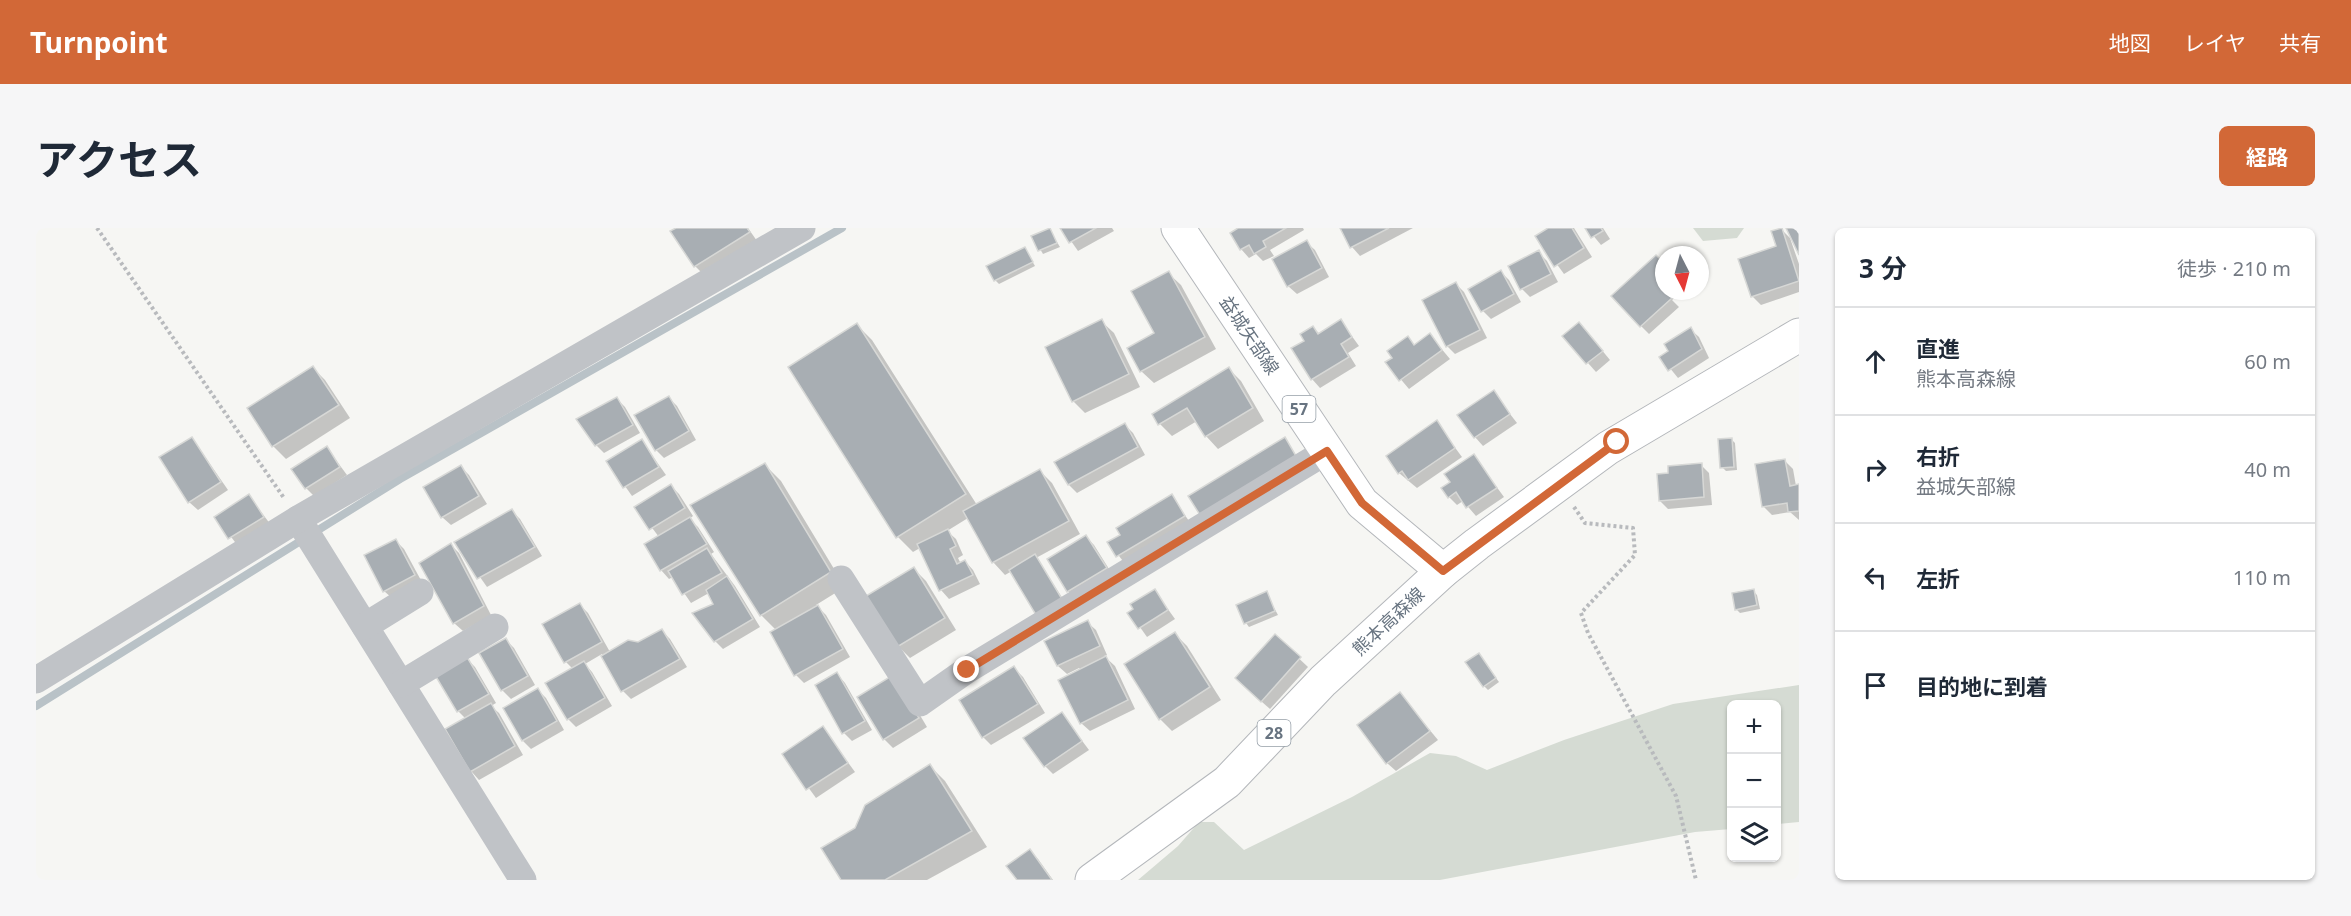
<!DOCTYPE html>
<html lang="ja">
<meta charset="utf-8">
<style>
:root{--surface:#fff;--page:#f6f6f7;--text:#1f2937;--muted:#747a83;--line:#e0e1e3;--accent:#d26837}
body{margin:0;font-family:"Noto Sans","Noto Sans JP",sans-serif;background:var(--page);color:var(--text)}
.controls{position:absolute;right:18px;bottom:18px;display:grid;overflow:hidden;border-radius:9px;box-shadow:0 2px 4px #0004}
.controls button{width:54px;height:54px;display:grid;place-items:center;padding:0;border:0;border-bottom:2px solid var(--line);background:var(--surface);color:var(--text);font:30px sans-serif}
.compass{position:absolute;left:1619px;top:18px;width:54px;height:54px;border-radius:50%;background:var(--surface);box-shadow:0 2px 4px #0004;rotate:174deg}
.stop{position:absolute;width:18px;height:18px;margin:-14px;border:4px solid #d26837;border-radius:50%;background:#fff}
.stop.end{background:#d26837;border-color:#fff;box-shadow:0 2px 6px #0008}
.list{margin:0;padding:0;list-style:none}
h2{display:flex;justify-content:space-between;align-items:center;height:78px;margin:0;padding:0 24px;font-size:26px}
h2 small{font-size:20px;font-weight:400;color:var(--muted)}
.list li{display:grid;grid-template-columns:39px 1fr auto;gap:18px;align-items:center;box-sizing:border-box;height:108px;padding:0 24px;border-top:2px solid var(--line)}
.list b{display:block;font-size:22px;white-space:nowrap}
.list p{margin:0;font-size:20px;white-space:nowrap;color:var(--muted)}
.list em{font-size:20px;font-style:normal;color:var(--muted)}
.icon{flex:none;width:33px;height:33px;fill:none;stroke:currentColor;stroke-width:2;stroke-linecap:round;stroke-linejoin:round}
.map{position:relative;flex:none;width:1763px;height:652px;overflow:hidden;border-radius:9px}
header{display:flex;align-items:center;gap:36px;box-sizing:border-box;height:84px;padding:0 30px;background:var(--accent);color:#fff}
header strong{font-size:28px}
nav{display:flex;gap:33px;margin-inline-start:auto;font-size:21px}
.intro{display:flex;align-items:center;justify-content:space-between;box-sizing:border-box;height:144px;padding:0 36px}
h1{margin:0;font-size:42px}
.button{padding:15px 27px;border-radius:9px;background:var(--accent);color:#fff;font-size:21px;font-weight:700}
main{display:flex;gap:36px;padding:0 36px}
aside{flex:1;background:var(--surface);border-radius:9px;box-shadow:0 2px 4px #0004}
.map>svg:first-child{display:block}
.green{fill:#d5dbd3}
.shadow{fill:#0003}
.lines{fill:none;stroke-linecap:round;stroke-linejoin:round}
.stream{stroke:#b9c2c7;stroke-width:8}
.building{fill:#a8aeb3;stroke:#d7d8d6;stroke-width:1.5}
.primary-casing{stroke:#b4b7bb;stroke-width:35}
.path{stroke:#b8babd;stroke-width:4;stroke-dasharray:3 3;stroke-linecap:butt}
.minor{stroke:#c0c3c7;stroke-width:27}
.primary{stroke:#fff;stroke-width:33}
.route{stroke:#d26837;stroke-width:8}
.labels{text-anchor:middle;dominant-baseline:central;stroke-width:6;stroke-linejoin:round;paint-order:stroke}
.shield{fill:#fff;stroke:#959ea7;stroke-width:1.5}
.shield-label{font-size:16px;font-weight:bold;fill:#687481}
.street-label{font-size:18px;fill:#687481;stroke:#fff}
</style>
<header>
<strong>Turnpoint</strong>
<nav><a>地図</a><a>レイヤ</a><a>共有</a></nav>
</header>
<div class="intro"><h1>アクセス</h1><a class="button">経路</a></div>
<main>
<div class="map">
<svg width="1763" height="652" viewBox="0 0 1763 652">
<rect width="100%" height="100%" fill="#f6f6f3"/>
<g class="green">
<path d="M1657,0h51l-7,10 -34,3z"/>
<path d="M1763,457v137l-22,2 -1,-120h-44l-1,125 -36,3 -255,48h-302l40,-34 21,-24h15l30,28 108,-53 78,-44 26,3 31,14 77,-30 109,-36z"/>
</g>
<g class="shadow">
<path d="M643,0h69l9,13 -54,33 -8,-8z"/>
<path d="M1026,0h50l2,3 -36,20z"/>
<path d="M1203,0h64l1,2 -34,20 4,6 -11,5 -7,-7 -7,4 -8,-9z"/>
<path d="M1305,0h72l-53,28 -8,-9z"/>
<path d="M1515,0h23l18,29 -28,17 -27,-37z"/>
<path d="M1551,0h16l7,11 -9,6z"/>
<path d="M1013,1l11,18 -17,7 -10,-17z"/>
<path d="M1746,2l8,8 9,26v28l-38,13 -9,-9 26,-49z"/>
<path d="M1270,14l9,8 14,27 -32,17 -9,-8z"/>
<path d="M989,21l10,17 -36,18 -4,-4z"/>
<path d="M1502,24l9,9 11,21 -28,15 -8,-8z"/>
<path d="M1628,37v26h18l-10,9 7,7 -30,27 -8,-8z"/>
<path d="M1465,44l8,8 12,22 -30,17 -8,-8z"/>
<path d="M1132,45l13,12 35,64 -62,34 -13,-12 15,-38z"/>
<path d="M1420,56l8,8 23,46 -32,16 -8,-8z"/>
<path d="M1065,93l13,12 26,54 -55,26 -12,-12z"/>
<path d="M1305,93l18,25 -11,7 8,13 -36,22 -8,-9 -6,-38 7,-13 7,6z"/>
<path d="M821,97l15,15 105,165 63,-34 12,12 28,51 -44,24 33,50 -57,-37 -7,4 -12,-13 -25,-44 -21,13 9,8 7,16 -5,3 3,6 4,-3 8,9 7,14 -31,15 -8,-9 -21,-42 -7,4 -15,-15 -108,-169z"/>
<path d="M1654,101l9,8 10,21 -31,20 -17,-21z"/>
<path d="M1551,104l23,28 -14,12 -32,-36z"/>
<path d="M1394,107l20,24 -41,30 -22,-26 7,-5 14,-20 7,8z"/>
<path d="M277,140l12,12 25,38 -64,41 -13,-13 -24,-37z"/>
<path d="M1193,141l12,12 23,40 -46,28 -12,-13 -9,-15 -25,15 -12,-12 -6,-10z"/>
<path d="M1457,164l24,31 -34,23 -8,-9z"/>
<path d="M633,170l8,8 19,34 -32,18 -8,-8z"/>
<path d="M581,171l8,8 15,26 -36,20 -8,-8z"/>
<path d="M1400,194l26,35 -45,31 -18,-15z"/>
<path d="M1089,197l8,8 12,22 -68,38 -8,-8z"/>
<path d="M156,210l36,52 -30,20 -9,-8z"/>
<path d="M1695,211l4,4 2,27 -11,1 -4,-4z"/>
<path d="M606,213l24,34 -34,21 -24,-34z"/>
<path d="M291,220l20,27 -33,21 -8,-8z"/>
<path d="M1438,228l30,41 -28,19 -13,-15 -6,4 -8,-8 3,-15z"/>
<path d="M1749,233l8,8 3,17h3v34l-9,-8 -18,3 -8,-8z"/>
<path d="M729,237l16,16 64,106 -29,18 10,10 24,42 -46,26 -8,-8 -24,-42 4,-3 -15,-15z"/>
<path d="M1665,237l8,8 3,32 -44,4 -8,-8z"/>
<path d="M425,239l8,8 18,29 -36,21 -9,-8z"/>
<path d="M635,258l8,8 14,22 -4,3 9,8 16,25 -3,2 24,32 25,41 -37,22 -8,-8v-36l-6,-12 -18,10 -18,-26 -4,2 -8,-9 -2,-33 -22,-29z"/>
<path d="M213,268l22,29 -33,21 -22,-29z"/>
<path d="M1135,268l21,29 -66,40 -17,-22z"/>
<path d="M476,283l8,8 22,37 -55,31 -31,-44z"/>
<path d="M1050,309l8,8 20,32 -38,22 -8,-8z"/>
<path d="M359,312l9,9 19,35 -30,15 -9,-8z"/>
<path d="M415,317l8,8 32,62 -28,16 -9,-8z"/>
<path d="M878,341l12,12 30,49 -46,28 -12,-12z"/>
<path d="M1119,363l20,28 -28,18 -17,-24z"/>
<path d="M1717,363l4,4 3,14 -20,4 -4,-4z"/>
<path d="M1230,365l12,22 -29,12 -3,-4z"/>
<path d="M544,377l8,8 22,39 29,-8 23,-13 8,8 17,28 -56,32 -8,-8 -21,-37 -17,10 7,8 20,34 -36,21 -8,-8 5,-50 -7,-7z"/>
<path d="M1051,394l9,8 11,25 -3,1 11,10 20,43 -45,22 -9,-8v-53l-2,-2 -12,6 -9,-8 -12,-25z"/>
<path d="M1139,406l12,12 34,54 -49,31 -12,-12z"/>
<path d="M1239,408l33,31 -38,42 -25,-22z"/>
<path d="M470,412l8,8 21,37 -24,14 -9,-9z"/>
<path d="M431,431l8,8 21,36 -5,3 8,7 24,42 -44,25 -8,-9 -5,-52 -8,-8 -20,-36z"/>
<path d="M1446,431l17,23 -11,8 -4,-4z"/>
<path d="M978,440l9,9 22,36 -54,32 -8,-8z"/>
<path d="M801,446l8,9 27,47 -20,11 -8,-8z"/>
<path d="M866,457l25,42 -34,21 -9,-9 -25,-41z"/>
<path d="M502,462l8,8 18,32 -33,19 -8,-8z"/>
<path d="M1364,466l38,46 -42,31 -9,-8z"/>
<path d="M1026,486l27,36 -36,24 -8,-8z"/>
<path d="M787,500l32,44 -39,26 -32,-44z"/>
<path d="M894,538l15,15 42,66 -60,33h-85l15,-51z"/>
<path d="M994,623l8,8 15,21h-34z"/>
</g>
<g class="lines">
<path class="stream" d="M0,478l364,-227 442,-251"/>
</g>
<g class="building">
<path d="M640,0h71l3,4 -56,35 -24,-36z"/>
<path d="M1014,0l7,15 -19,8 -7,-15z"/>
<path d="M1024,0h36l-27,15z"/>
<path d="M1202,0h48l-23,13 3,6 -12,7 -5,-9 -9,5 -10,-17z"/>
<path d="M1304,0h49l-39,20z"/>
<path d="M1512,0h24l12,20 -30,19 -19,-31z"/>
<path d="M1549,0h16l2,3 -12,7z"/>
<path d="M1746,0l17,53 -48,16 -13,-38 38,-13 -5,-15z"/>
<path d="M1750,0h13v27z"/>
<path d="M1271,12l15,28 -35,19 -15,-28z"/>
<path d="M989,19l8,15 -39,19 -8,-15z"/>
<path d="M1503,22l12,24 -31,16 -12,-24z"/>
<path d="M1620,27l8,8v28l8,7 -32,29 -29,-31z"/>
<path d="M1465,42l13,24 -33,18 -13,-23z"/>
<path d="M1133,43l36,66 -65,35 -13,-24 27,-15 -23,-42z"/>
<path d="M1420,54l24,48 -34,17 -24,-47z"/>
<path d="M1066,91l27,55 -57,28 -27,-55z"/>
<path d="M1305,91l11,18 -11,7 8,13 -38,23 -20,-32 13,-7 -4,-7 13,-8 5,8z"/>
<path d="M1543,94l24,29 -17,13 -24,-28z"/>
<path d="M821,95l109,171 -70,44 -108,-171z"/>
<path d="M1655,99l11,22 -34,22 -9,-14 9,-6 -4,-7z"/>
<path d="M1394,105l12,17 -43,31 -14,-19 7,-4 -5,-7 21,-15 6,9z"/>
<path d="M277,138l26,39 -67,42 -25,-39z"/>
<path d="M1193,139l24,41 -48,29 -18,-29 -29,17 -6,-11z"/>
<path d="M1458,162l16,24 -36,24 -17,-23z"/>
<path d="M633,168l20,35 -34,20 -21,-36z"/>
<path d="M581,169l16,28 -38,21 -19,-27z"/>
<path d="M1401,192l18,28 -47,32 -6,-9 -4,3 -12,-18z"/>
<path d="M1089,195l13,24 -70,38 -14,-23z"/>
<path d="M156,209l29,45 -33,21 -29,-46z"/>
<path d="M1249,209l11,19 -96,59 -12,-19z"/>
<path d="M1696,210l2,29 -14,1 -2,-29z"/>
<path d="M606,211l17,28 -36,21 -17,-27z"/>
<path d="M291,218l13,21 -35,22 -14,-20z"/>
<path d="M1438,226l23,34 -31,20 -10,-16 -8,6 -7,-10 9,-6 -6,-8z"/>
<path d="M1749,231l5,27 9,-2v27l-11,1 -1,-9 -25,4 -7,-43z"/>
<path d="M729,235l66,109 -71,44 -70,-111z"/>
<path d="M1666,235l2,34 -45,4 -2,-27 11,-1v-7z"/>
<path d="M425,237l18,31 -38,22 -18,-31z"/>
<path d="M1004,241l29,52 -77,42 -29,-52z"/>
<path d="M635,256l14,24 -36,22 -15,-23z"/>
<path d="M213,266l15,23 -36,22 -14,-22z"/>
<path d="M1136,266l13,22 -69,41 -9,-15 13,-7 -4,-7z"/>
<path d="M476,281l23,38 -58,32 -23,-37z"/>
<path d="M654,289l17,27 -47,27 -16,-27z"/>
<path d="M912,301l8,17 -6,3 7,15 8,-4 8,15 -34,16 -22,-47z"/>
<path d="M1050,307l21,33 -40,24 -20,-33z"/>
<path d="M360,311l19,36 -32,17 -19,-37z"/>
<path d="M415,315l33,63 -31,18 -34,-61z"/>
<path d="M671,320l15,25 -40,22 -14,-24z"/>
<path d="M999,326l27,45 -26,16 -27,-45z"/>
<path d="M878,339l31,51 -48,29 -31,-51z"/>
<path d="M691,348l26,43 -39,23 -22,-29 21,-9 -7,-14z"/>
<path d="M1119,361l13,21 -30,19 -11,-16 6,-4 -3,-5z"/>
<path d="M1718,361l3,16 -22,5 -3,-17z"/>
<path d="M1231,363l8,20 -31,13 -8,-19z"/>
<path d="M544,375l22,39 -38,21 -22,-39z"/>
<path d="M782,377l25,44 -49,27 -24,-44z"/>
<path d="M1052,392l12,26 -43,20 -13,-25z"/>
<path d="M626,401l18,30 -59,33 -20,-36 27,-16 10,2z"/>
<path d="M1139,404l35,55 -51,33 -35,-56z"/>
<path d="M1239,406l26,23 -40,45 -26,-24z"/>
<path d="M470,410l22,38 -27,15 -22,-38z"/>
<path d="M1443,425l17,25 -13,9 -18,-25z"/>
<path d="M1070,428l22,44 -48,24 -22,-44z"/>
<path d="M431,429l22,37 -32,18 -22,-37z"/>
<path d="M548,433l21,37 -38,22 -22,-37z"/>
<path d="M978,438l24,38 -56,34 -23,-38z"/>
<path d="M801,444l28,49 -23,13 -27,-49z"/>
<path d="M857,447l26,43 -36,22 -26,-43z"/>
<path d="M502,460l19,33 -35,20 -19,-33z"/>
<path d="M1364,464l30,39 -44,33 -29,-39z"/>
<path d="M455,475l24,43 -45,26 -25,-43z"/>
<path d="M1026,484l20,29 -38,26 -21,-29z"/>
<path d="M787,498l25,37 -42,27 -24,-36z"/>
<path d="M894,536l42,67 -87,49h-44l-20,-32 34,-20 10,-23z"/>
<path d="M994,621l22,31h-35l-11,-14z"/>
</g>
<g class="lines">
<g class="primary-casing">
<g id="primary">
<path d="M1142,0l184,275 81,68"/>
<path d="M1056,652l135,-98 96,-101 120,-110 34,-27 131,-96 191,-113"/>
</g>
</g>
<g class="path">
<path d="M61,0l187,270"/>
<path d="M1538,279l11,16 48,5 2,27 -54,58 7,20 88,163 20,84"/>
</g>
<g class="minor">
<path d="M262,291l225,361"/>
<path d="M805,351l79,124 47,-33 360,-219"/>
<path d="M329,398l55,-34"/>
<path d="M0,452l262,-161 504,-291"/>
<path d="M365,456l94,-57"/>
</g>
<use href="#primary" class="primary"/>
</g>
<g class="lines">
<path class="route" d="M931,442l360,-219 35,52 81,68 174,-129"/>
</g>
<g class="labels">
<g class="shield">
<rect x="1246.5" y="168" width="33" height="26" rx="4.5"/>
<rect x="1221.5" y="492" width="33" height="26" rx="4.5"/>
</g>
<g class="shield-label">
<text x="1263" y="181">57</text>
<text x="1238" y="505">28</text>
</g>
<g class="street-label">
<text transform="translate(1214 107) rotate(56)">益城矢部線</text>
<text transform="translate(1352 393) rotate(-43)">熊本高森線</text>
</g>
</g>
</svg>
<div class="controls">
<button>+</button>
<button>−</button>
<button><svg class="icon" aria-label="layers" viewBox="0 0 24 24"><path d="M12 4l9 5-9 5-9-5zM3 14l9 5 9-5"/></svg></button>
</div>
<svg class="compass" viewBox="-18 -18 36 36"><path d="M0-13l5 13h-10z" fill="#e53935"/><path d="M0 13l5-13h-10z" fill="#747a83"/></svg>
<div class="stop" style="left:1581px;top:214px"></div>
<div class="stop end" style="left:931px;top:442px"></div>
</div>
<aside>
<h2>3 分<small>徒歩 · 210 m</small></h2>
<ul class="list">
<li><svg class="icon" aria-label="ahead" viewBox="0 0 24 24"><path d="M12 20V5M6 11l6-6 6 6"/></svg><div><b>直進</b><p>熊本高森線</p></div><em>60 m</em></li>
<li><svg class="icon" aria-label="right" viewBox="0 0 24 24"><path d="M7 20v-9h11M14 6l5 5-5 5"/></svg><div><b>右折</b><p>益城矢部線</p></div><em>40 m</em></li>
<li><svg class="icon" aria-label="left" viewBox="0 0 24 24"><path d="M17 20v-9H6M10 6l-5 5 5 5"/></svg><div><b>左折</b></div><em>110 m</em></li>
<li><svg class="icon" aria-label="arrive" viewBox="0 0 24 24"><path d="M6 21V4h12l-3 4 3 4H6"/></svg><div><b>目的地に到着</b></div></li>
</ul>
</aside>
</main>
